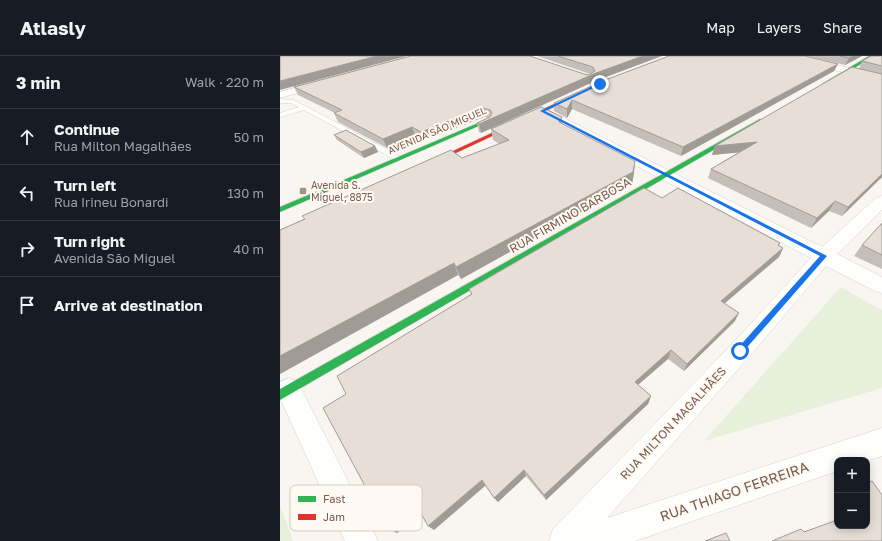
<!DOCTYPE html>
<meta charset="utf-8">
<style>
:root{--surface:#171b24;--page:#242831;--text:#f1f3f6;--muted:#9ea1a6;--line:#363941}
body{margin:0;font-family:"Golos Text",sans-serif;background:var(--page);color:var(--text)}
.controls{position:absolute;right:12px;bottom:12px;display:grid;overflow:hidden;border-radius:8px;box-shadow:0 2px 10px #0003}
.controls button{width:36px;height:36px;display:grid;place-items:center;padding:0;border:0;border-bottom:1px solid var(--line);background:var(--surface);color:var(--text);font:20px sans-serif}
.stop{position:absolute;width:12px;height:12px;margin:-9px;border:3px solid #1a73e8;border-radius:50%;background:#fff}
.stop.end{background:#1a73e8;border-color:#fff;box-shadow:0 1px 4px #0008}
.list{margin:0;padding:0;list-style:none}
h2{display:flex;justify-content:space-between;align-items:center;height:52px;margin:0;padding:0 16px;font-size:17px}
h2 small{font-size:13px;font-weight:400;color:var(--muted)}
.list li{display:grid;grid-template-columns:26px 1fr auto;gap:12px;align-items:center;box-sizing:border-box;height:56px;padding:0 16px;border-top:1px solid var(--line)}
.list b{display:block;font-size:15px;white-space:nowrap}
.list p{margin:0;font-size:13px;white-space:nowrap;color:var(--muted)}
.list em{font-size:13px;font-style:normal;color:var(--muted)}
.icon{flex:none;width:22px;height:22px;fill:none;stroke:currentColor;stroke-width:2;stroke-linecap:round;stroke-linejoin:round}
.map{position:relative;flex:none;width:602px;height:485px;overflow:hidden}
header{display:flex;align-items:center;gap:24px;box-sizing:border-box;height:56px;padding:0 20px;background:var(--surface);border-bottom:1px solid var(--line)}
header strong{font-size:19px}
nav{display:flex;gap:22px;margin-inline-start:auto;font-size:14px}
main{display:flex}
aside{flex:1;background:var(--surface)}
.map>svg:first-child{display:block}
.green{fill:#e7f0db}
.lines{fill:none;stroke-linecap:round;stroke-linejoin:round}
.lane-casing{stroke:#d7d1cb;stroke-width:1}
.street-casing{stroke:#d7d1cb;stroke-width:1}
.fast-casing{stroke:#d9d2cb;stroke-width:1}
.jam-casing{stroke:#d9d2cb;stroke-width:1}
.lane{fill:#fefefd;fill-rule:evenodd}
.street{fill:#fefefd;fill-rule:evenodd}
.fast{fill:#30b455;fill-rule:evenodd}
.jam{fill:#e5322d;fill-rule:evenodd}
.wall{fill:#c6bfb9}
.shaded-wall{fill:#a19b96}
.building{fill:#e6ded7;stroke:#a19b96}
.route{fill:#1a73e8}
.poi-dot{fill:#a69286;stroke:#fffaf3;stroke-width:1.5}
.labels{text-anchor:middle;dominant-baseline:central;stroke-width:4;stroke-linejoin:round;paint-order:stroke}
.far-street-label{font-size:10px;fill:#7a5c4d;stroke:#fffaf3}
.far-poi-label{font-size:10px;fill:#7a5c4d;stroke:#fffaf3;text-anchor:start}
.street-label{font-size:12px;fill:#7a5c4d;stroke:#fffaf3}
.near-street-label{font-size:14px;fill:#7a5c4d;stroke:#fffaf3}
.key{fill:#fffaf3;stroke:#d7cbc1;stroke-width:1}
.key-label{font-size:11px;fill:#7a5c4d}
</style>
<header>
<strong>Atlasly</strong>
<nav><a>Map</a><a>Layers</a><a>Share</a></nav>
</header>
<main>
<aside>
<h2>3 min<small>Walk · 220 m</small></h2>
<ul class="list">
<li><svg class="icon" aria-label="ahead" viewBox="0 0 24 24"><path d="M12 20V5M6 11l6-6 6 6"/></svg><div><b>Continue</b><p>Rua Milton Magalhães</p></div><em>50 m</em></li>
<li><svg class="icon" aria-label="left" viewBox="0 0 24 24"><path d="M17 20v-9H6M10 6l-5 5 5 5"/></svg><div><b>Turn left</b><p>Rua Irineu Bonardi</p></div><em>130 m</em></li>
<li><svg class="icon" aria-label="right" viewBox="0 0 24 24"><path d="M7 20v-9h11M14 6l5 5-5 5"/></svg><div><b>Turn right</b><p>Avenida São Miguel</p></div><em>40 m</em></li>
<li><svg class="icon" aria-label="arrive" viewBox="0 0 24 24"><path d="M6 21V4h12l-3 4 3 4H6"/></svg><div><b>Arrive at destination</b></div></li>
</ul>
</aside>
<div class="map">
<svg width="602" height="485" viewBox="0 0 602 485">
<rect width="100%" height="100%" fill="#f9f5f0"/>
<g class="green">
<path d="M562,232l40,22v78l-178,53 135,-152z"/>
<path d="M0,450l13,35h-13z"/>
</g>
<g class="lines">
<g class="lane-casing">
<path id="lane" d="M0,43l14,1 109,58 -4,2h-3l-92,-50 -24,7v-4l19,-6 -8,-4h-11z"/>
</g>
<g class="street-casing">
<g id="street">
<path d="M505,0h16l81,20v6l-95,-24z"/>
<path d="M43,24l4,1 1,2 -1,2 -47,13v-6z"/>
<path d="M262,51l280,140 54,-49 6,-2v14l-45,44 45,23v16l-7,-2 -49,-25 -78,92 -141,160 275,-90v28l-15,5 -30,-1v11l-202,70h-86l4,-12 179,-185 79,-86 -273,-144 -2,-3 2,-3z"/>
<path d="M9,322l9,4 80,159h-33l-65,-143v-16z"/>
</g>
</g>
<g class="fast-casing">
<g id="fast">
<path d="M589,0h5l-46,28 -4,-1z"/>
<path d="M480,63l3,2 -1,1 -482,278v-11z"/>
<path d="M203,65l5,1 -208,90v-5z"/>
</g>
</g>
<g class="jam-casing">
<path id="jam" d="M298,37l4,1 -154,72 -5,-1z"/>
</g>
<use href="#lane" class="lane"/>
<use href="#street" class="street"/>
<use href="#fast" class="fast"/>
<use href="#jam" class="jam"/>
</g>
<g class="wall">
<path d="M257,0h125l-67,25 -114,52 -2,-1 -2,-9 12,-5 -5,-1 -60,23 -9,-5 -28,13 -49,-26 -4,-9h1l-37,-18 -4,-8 290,-13 5,1 1,-1z"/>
<path d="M527,0h55l-17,9z"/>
<path d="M602,0v121l-40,39 -13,-5 -18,17 -103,-50 3,-9 28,-17 -27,3 3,-9 144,-77 3,-8z"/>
<path d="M558,8l-4,7 -153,85 -109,-47 -5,9 -13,-7v-8z"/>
<path d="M282,61v6l72,50 -2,11 -171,95 -3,-4 -178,99v-144l24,-11 -2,-3 160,-58 37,-14 -6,-4 -2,-11z"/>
<path d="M54,79l41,11 3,6 -14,6 -27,-18z"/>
<path d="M382,142l118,45 -1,3 4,2 -4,9 -55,46 11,18 -51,50 -16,-12 -30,26 13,11 -3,8 -102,96 -20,-24 -28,26 -12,-17 -52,45 -13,-17 -24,20 -7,-4 -44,-135 125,-100 -2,-5z"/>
<path d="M602,167v46l-28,-13 8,-11z"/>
</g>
<g class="shaded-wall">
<path d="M97,0h30l-127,34v-9z"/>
<path d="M363,0h19l-67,25 -114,52 -2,-9 117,-51z"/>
<path d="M572,0h10l-17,9 4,-7z"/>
<path d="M558,8l-4,7 -153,85 2,-9z"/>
<path d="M292,44v9l-5,9v-9z"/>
<path d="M203,52l1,9 -60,23 -3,-8z"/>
<path d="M132,71l3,8 -28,13 -4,-9z"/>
<path d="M477,86l-4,9 -41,4 3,-9z"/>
<path d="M95,90l3,6 -14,6 -3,-6z"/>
<path d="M355,105l-1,12 -2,11 -171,95 -5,-12z"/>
<path d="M602,118v3l-40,39 6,-9z"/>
<path d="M555,145l-6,10 -18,17 6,-10z"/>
<path d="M503,192l-4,9 -62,53 4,-9z"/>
<path d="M174,207l4,12 -178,99v-18z"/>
<path d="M459,257l-4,8 -51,50 3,-7z"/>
<path d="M391,294l-3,9 -35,30 2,-7z"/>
<path d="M371,340l-3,8 -102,96 -2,-5z"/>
<path d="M244,414l2,6 -28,26 -4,-4z"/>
<path d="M202,424l4,5 -52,45 -6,-4z"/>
<path d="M137,450l6,5 -26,22 -7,-4z"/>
</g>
<g class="building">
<path d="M0,0h97l-97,25z"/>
<path d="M131,0h119l54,18 5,1 6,-4 -2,-4 -35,-11h85l-47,17 -117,51 -2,-1 13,-6 2,-4 -2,-3 -7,-2 -62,24 -9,-5 -29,12 -49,-26 8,-3 -48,-23z"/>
<path d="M389,0h136l33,8 -155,83 -111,-47 -5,9 -13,-6 51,-23z"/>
<path d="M560,0h12l-3,2z"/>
<path d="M591,0h11v10l-20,-5z"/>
<path d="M572,11l30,7v100l-34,33 -13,-6 -18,17 -106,-49 46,-27 -42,4z"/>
<path d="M261,51l21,10 -3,5 76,39 -2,11 -177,95 -2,-4 -174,93v-126l25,-11 -3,-3 149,-66 11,8 47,-18 -18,-11z"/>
<path d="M66,74l29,16 -14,6 -27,-17z"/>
<path d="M364,132l18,10 16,-10 102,55 -2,2 5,3 -62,53 18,12 -52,51 -16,-14 -36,32 16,14 -107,99 -20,-25 -30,28 -12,-18 -54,46 -11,-20 -27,23 -17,-28 -50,-93 23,-14 -9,-18 135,-82 -3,-5z"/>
<path d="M602,167v32l-20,-10z"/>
<path d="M592,425l10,14v46h-110l29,-12 3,3 33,-12v6h30v-43z"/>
<path d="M446,477l4,8h-25z"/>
</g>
<path class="route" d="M319,27l3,1 -57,27 282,145 -85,97h-5v-4l83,-93 -280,-145z"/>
<rect class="poi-dot" x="19" y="131" width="8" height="8" rx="2"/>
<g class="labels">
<g class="far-street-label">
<text transform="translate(157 74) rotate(-23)">AVENIDA SÃO MIGUEL</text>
</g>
<g class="far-poi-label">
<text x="31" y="129">Avenida S.<tspan x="31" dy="12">Miguel, 8875</tspan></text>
</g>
<g class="street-label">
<text transform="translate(290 159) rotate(-30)">RUA FIRMINO BARBOSA</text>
<text transform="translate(393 367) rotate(-47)">RUA MILTON MAGALHÃES</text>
</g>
<g class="near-street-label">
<text transform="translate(454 435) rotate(-19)">RUA THIAGO FERREIRA</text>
</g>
</g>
<rect x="10" y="429" width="132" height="46" rx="6" class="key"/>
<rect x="18" y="440" width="18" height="6" fill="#30b455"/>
<rect x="18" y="458" width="18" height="6" fill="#e5322d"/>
<g class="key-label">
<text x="43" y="447">Fast</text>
<text x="43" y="465">Jam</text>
</g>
</svg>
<div class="controls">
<button>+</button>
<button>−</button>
</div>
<div class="stop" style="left:460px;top:295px"></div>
<div class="stop end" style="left:320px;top:28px"></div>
</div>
</main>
